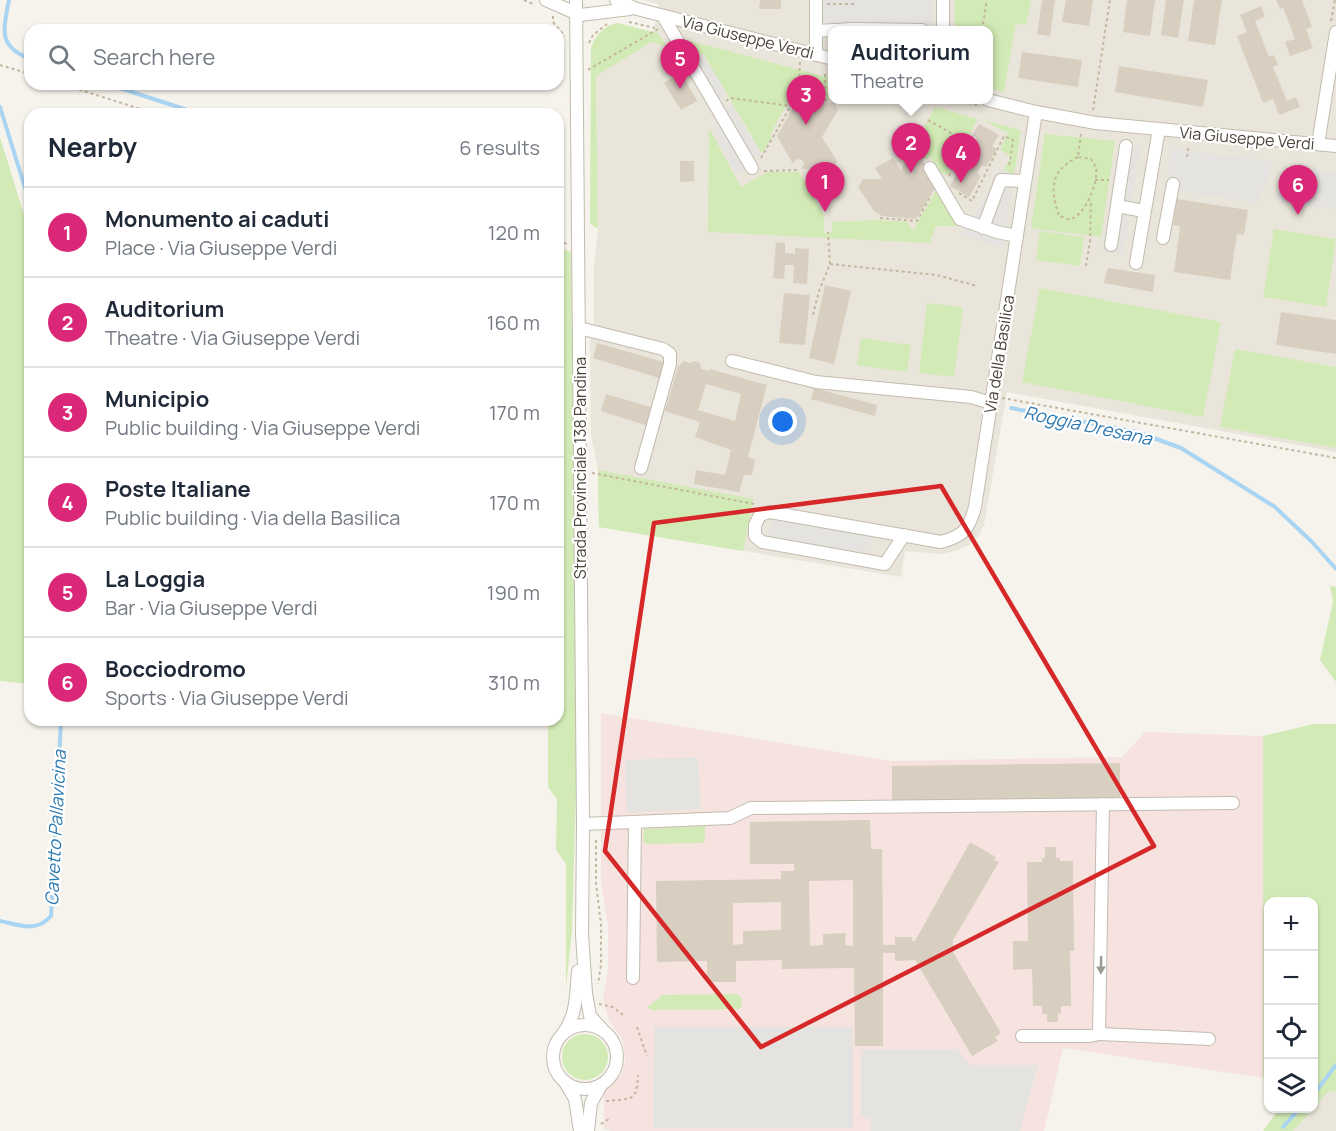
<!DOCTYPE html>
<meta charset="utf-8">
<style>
:root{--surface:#fff;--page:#f2f2f3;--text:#1f2937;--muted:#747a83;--line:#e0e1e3;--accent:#db2777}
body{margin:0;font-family:Manrope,sans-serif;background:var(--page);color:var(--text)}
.controls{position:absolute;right:18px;bottom:18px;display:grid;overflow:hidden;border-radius:12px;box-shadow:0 2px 4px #0004}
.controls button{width:54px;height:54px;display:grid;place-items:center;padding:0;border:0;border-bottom:2px solid var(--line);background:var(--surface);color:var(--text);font:30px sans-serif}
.you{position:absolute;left:783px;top:422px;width:21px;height:21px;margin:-15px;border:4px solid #fff;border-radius:50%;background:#1a73e8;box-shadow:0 0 0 9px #1a73e833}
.badge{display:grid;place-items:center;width:39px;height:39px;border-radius:50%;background:var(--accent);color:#fff;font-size:20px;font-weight:700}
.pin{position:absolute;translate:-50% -50px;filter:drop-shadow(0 2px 3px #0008)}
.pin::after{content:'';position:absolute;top:32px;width:21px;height:18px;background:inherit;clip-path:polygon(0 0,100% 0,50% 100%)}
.popup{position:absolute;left:828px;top:26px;width:165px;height:78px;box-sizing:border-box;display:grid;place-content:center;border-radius:12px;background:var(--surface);filter:drop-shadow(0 2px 4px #0005);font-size:20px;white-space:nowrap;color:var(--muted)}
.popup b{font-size:22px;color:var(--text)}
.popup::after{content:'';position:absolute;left:50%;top:100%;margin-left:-12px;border:12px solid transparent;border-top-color:var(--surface)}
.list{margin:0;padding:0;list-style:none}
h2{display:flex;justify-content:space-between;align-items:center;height:78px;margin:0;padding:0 24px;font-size:26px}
h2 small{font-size:20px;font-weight:400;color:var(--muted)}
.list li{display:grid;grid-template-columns:39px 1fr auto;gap:18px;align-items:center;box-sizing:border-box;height:90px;padding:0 24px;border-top:2px solid var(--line)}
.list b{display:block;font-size:22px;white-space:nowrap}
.list p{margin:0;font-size:20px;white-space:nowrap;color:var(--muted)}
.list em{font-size:20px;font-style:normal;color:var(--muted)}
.icon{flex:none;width:33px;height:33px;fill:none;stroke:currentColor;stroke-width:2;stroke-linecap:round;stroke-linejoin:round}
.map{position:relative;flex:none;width:1336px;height:1131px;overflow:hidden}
.search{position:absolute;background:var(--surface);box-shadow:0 2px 4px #0004;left:24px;top:24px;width:540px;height:66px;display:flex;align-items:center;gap:15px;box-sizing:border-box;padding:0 21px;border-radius:18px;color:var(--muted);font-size:22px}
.panel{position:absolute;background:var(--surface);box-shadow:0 2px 4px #0004;left:24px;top:108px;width:540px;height:618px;border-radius:18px}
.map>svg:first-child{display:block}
.residential{fill:#eae5da;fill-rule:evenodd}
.medical{fill:#f6e3e0}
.green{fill:#d2eab5}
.parking{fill:#e5e3e0}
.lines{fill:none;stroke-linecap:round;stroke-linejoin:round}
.stream{stroke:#a9d4f2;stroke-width:4}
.building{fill:#d8cfc1;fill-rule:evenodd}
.minor-casing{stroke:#c2bbae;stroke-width:14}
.path{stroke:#c4b79f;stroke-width:2;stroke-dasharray:3 3;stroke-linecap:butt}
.minor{stroke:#fff;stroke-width:12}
.oneway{fill:#9c9892}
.marked{fill:none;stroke:#d62828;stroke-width:4.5;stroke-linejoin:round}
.labels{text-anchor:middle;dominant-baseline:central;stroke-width:4.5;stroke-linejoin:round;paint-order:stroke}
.street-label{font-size:16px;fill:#4b4439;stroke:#fff}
.water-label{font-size:18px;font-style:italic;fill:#2e7ab2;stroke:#fff}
</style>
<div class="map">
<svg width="1336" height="1131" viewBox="0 0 1336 1131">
<rect width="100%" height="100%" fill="#f6f3ec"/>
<g class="residential">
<path d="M643,0h693v452l-329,-60 -23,133 -5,10 -10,10 -13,6 -16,3 -35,-3 -4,26 -302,-50 -1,-57 -7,-35 -1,-99 4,-11v-58l4,-39 -2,-153 55,-33 8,-38zM833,30h156v70h-156z"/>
<path d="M1329,1091l7,1v39h-43z"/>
</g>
<path class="medical" d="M601,713l290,48 231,-4 23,-25 118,4v342l-200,-30 -19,83h-432l-8,-2v-38l16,-14 5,-15 -2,-22 -14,-19 -6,-23 5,-29v-43l-7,-43z"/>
<g class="green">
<path d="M955,0h76l-5,25 -10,-1 -12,68 -15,-4v-58h-34z"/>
<path d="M618,23l39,10 8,10v3l-14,-4 -55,34 2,152 -4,-1 -4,-4 1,-174c2,-12 15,-25 27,-26z"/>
<path d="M687,40l146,39v20l-44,1 -19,35 2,2 -8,14 -3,1 -58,-99 -9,4 -9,-15z"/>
<path d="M935,107l43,12 -31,56 -8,-3 -9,-15 -4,2 -10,-16z"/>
<path d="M983,120l38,10 -7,45 -10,-5 7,-14 -11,-6 8,-17z"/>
<path d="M709,128l32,59 27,-15h31l25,44v17l8,-1v-10l46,-2 29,2 6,9 22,-39h2l21,34h-22l-6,17 -222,-11z"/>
<path d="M1045,134l70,7 -14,96 -70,-9z"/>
<path d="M0,137l25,81 5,36v430l-30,-3z"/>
<path d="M1274,229l62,10 -10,68 -63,-10z"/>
<path d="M1040,231l44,6 -4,29 -44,-6z"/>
<path d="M558,247l13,5 6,501 -5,178 -6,55v-122l-10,-14 1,-51 -9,-12v-67h10z"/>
<path d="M1040,288l181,34 -18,95 -181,-35z"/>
<path d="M927,303l36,4 -9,70 -35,-4z"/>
<path d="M861,338l50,7 -4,27 -50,-7z"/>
<path d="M1235,349l101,18v81l-116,-21z"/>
<path d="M598,470l155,29 -10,52 -144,-24z"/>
<path d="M1330,586l6,1v95l-16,-22 13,-58z"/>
<path d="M1314,724h22v368l-7,-1 -36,40h-30l16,-22 35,-1v-206h-46v179l-5,-3v-342z"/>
<path d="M705,826v15l-2,2 -56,1 -4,-3 1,-12z"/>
<path d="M737,994l4,3 1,8 -3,4 -87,1 -5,-3 16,-12z"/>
<circle cx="585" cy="1057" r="23"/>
</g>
<g class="parking">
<path d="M820,0h112v30h-99l-14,4z"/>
<path d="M702,54l25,42 -8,5 -24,-43z"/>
<path d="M731,105l30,49 -2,3 -8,-2 -27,-45z"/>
<path d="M720,125l24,44 -8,4 -24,-44z"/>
<path d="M1119,144l21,2 -16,108 -22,-1z"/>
<path d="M1171,149l103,12 -15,42 -93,-14z"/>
<path d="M1284,166l52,6v37l-60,-7z"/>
<path d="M1000,168l14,7 -12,73 -40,-13 5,-17 6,2z"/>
<path d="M774,520l101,17 -13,15 -95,-16z"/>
<path d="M698,757l3,52 -74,4 -2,-53z"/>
<path d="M654,1027h199v101h-200z"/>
<path d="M957,1049l13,16h68l-18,66h-149v-11l-10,-3v-67z"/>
</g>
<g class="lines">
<g class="stream">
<path d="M9,0c-7,34 -9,47 21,59"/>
<path d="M107,84l93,30"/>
<path d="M0,107l27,87 3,15"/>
<path d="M1011,408l126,24 44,16 94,59 37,35 24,27"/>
<path d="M0,921c20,4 36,12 51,-5l10,-196"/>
<path d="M1314,1094l22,-29"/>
<path d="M1283,1127l17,-19"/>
</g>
</g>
<g class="building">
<path d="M760,0h21v9h-22z"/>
<path d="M1042,0h13l-5,36 -13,-2z"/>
<path d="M1066,0h27l-4,26 -27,-4z"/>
<path d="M1127,0h28l-5,36 -27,-4z"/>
<path d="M1166,0h18l-6,38 -17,-3z"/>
<path d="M1194,0h28l-7,45 -27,-4z"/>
<path d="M1276,0h26l10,27 -6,2 7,19 -23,8 -5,-14 10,-3 -12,-32 -3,2z"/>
<path d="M1261,6l4,11 -10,4 14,36 5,-2 4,10 -5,2 14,34 9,-4 4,10 -21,8 -6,-16 -10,4 -26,-67 10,-4 -7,-17z"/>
<path d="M1022,52l60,8 -4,27 -60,-9z"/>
<path d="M1119,66l89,14 -5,27 -88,-15z"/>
<path d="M681,73l16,28 -16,9 -17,-27z"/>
<path d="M834,102l4,8 -16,27 15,24 -3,7 -33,1 3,-5 -2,-4 -6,-1 -3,5 -16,-28 16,-28 5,5 5,-4 -3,-6z"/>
<path d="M979,124l20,11 -7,11 5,3 -11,18 -4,-2 -5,8 4,3 -12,21 -19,-11 11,-20 -5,-3 6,-11 6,3 9,-17 -5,-3z"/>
<path d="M909,152h9l18,34 -20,33 -34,-3 -8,-5 -16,-24 5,-8h19l-7,-11 18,-10 8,13z"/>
<path d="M680,161h14v20l-14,1z"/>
<path d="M1177,199l71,11 -4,25 -7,-1 -7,46 -56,-8 6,-46 -7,-1z"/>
<path d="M776,242l9,1v10l10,1v-6l14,1 -2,35 -14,-1 1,-18h-9l-1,14 -11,-1z"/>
<path d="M1108,268l47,7 -2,17 -49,-9z"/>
<path d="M825,285l26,6 -17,73 -25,-6z"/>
<path d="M784,293l26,2 -5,50 -26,-2z"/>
<path d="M1281,312l55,8v34l-60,-9z"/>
<path d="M597,343l67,19 -5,16 -66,-20z"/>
<path d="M684,361l6,2 6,-2 4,2 1,6 8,2 1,-2 57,16 -19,72 7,3 -3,15h-8l-5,17 -45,-8 2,-14 29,5 6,-25 -36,-13 5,-15 -35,-11 13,-44zM706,384l35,10 -6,27 -37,-11z"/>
<path d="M814,388l63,17 -2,11 -64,-17z"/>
<path d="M606,394l48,14 -6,18 -47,-15z"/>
<path d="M1120,763v38l-228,2v-37z"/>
<path d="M870,820l1,29h11l1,96h12v-8h17v4h3l55,-99 26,15 -2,3 5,2 -46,78v12l48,81 -6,4 3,4 -26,15 -57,-96 -20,1v-8h-12v93h-28l-1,-78 -72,1v-9l-46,1v21h-29v-21l-50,1 -1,-81 125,-2v-8h13v-7h-44v-42zM853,880v66l-8,-1 1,-12 -23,1v11l-13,1 -1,-65zM781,902v28l-38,1v13l-10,1v-42z"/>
<path d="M1045,847h11v11h4v3h13l1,90h-4l1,55h-10v7l-3,1v8h-11v-8h-5v-8h-9l-1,-37 -19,1v-29h15l-1,-79h15v-4h3z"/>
</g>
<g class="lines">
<g class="minor-casing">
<g id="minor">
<path d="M546,0l34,15 50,-6"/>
<path d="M576,0l7,824 -1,111 4,58 4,23 11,12"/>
<path d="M616,0l21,9 196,50"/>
<path d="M663,16l89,152"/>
<path d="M943,30v-30"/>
<path d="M816,31v-31"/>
<path d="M816,55v-24l38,-2 68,1"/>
<path d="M988,100l48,12 60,11 240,23"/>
<path d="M1318,144l18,-112"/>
<path d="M930,168l30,51 37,13 20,4"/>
<path d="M1117,206l27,5"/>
<path d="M983,228l18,-48 24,1"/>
<path d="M1163,238l10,-54"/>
<path d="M1111,245l15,-99"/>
<path d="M1136,263l23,-134"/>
<path d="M579,328l84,21 7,5v10l-29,104"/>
<path d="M732,361l84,21 155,15 20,6"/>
<path d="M904,535l-19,29 -123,-22 -7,-6v-11l5,-10 10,-3 171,30c23,-6 28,-13 34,-35l61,-395"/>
<path d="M583,824l147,-6 21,-10 482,-5"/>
<path d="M633,978l2,-156"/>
<circle cx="585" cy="1057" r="32"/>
<path d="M564,1032c13,-17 12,-40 14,-61"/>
<path d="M1099,1034l110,5"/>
<path d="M1022,1036h68l9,-2 4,-230"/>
<path d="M565,1082l10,17 5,32"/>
<path d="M588,1131l3,-28 10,-18"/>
</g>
</g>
<g class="path">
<path d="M524,0l11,5"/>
<path d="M827,4h27"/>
<path d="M553,16v6l12,14"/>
<path d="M1331,21l4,-21"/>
<path d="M629,22l26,6"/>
<path d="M982,30l4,-24v-6"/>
<path d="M589,43l4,-8 14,-11"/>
<path d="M0,65l30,9"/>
<path d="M588,70l70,-41"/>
<path d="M825,74v27"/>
<path d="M62,84l94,30"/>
<path d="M957,100l20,5"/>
<path d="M726,101l4,-3 61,8"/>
<path d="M798,101l2,-39"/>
<path d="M1093,110l17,-110"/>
<path d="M928,120l37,21 -16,35"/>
<path d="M919,151l5,7"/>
<path d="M1078,157c-28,14 -28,31 -19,59 2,0 8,3 9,3 16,1 31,-38 28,-51 -1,-3 -3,-6 -5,-9l-13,-2 3,-23"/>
<path d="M1187,157l1,-9"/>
<path d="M761,158l32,-56 41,-2"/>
<path d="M764,171l36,-1"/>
<path d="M1095,180h14"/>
<path d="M959,193l13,8 32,-65 9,4 -4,28"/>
<path d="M880,218l37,3 14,-26"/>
<path d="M558,241l9,3"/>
<path d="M830,264l107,11 40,11"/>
<path d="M1086,266l4,-24 1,-42"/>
<path d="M813,315l6,-24 11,-27 -2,-32"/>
<path d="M1002,398l334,60"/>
<path d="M592,473l162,31"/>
<path d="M596,840v43l5,42v40l-3,19"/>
<path d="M599,1004l14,3 10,8"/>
<path d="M637,1027l10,29"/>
<path d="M606,1101c25,-3 31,2 32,-26"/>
<path d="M601,1124l8,-5"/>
</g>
<use href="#minor" class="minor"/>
</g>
<defs><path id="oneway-solid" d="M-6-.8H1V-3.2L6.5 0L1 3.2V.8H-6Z" transform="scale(1.5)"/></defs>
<use class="oneway" href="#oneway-solid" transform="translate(1101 965) rotate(91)"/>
<path class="marked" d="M941,486l213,360 -393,201 -156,-196 49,-328z"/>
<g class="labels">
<g class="street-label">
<text transform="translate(748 37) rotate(14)">Via Giuseppe Verdi</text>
<text transform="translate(1247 138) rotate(5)">Via Giuseppe Verdi</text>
<text transform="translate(999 354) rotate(-81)">Via della Basilica</text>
<text transform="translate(580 468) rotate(-90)">Strada Provinciale 138 Pandina</text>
</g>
<g class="water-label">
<text transform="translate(1088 425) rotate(12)">Roggia Dresana</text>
<text transform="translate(55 828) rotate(-87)">Cavetto Pallavicina</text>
</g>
</g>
</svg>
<div class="controls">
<button>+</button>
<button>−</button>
<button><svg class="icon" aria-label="locate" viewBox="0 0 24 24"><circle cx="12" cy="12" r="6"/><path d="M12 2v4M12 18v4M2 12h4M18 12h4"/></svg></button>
<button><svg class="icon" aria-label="layers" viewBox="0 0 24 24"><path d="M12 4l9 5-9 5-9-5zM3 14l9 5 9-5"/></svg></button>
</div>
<div class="you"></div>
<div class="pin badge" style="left:825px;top:212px">1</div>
<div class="pin badge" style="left:911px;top:173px">2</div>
<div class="popup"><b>Auditorium</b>Theatre</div>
<div class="pin badge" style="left:806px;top:125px">3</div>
<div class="pin badge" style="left:961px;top:183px">4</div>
<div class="pin badge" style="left:680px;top:89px">5</div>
<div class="pin badge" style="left:1298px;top:215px">6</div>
<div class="search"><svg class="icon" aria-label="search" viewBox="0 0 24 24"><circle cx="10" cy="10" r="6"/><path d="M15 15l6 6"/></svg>Search here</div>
<section class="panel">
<h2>Nearby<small>6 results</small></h2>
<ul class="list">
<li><span class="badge">1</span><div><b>Monumento ai caduti</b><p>Place · Via Giuseppe Verdi</p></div><em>120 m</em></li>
<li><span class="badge">2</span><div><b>Auditorium</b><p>Theatre · Via Giuseppe Verdi</p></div><em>160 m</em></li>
<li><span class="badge">3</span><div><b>Municipio</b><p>Public building · Via Giuseppe Verdi</p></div><em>170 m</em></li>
<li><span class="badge">4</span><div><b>Poste Italiane</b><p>Public building · Via della Basilica</p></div><em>170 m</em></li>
<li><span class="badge">5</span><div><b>La Loggia</b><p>Bar · Via Giuseppe Verdi</p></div><em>190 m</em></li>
<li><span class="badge">6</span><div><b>Bocciodromo</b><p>Sports · Via Giuseppe Verdi</p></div><em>310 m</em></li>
</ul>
</section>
</div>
